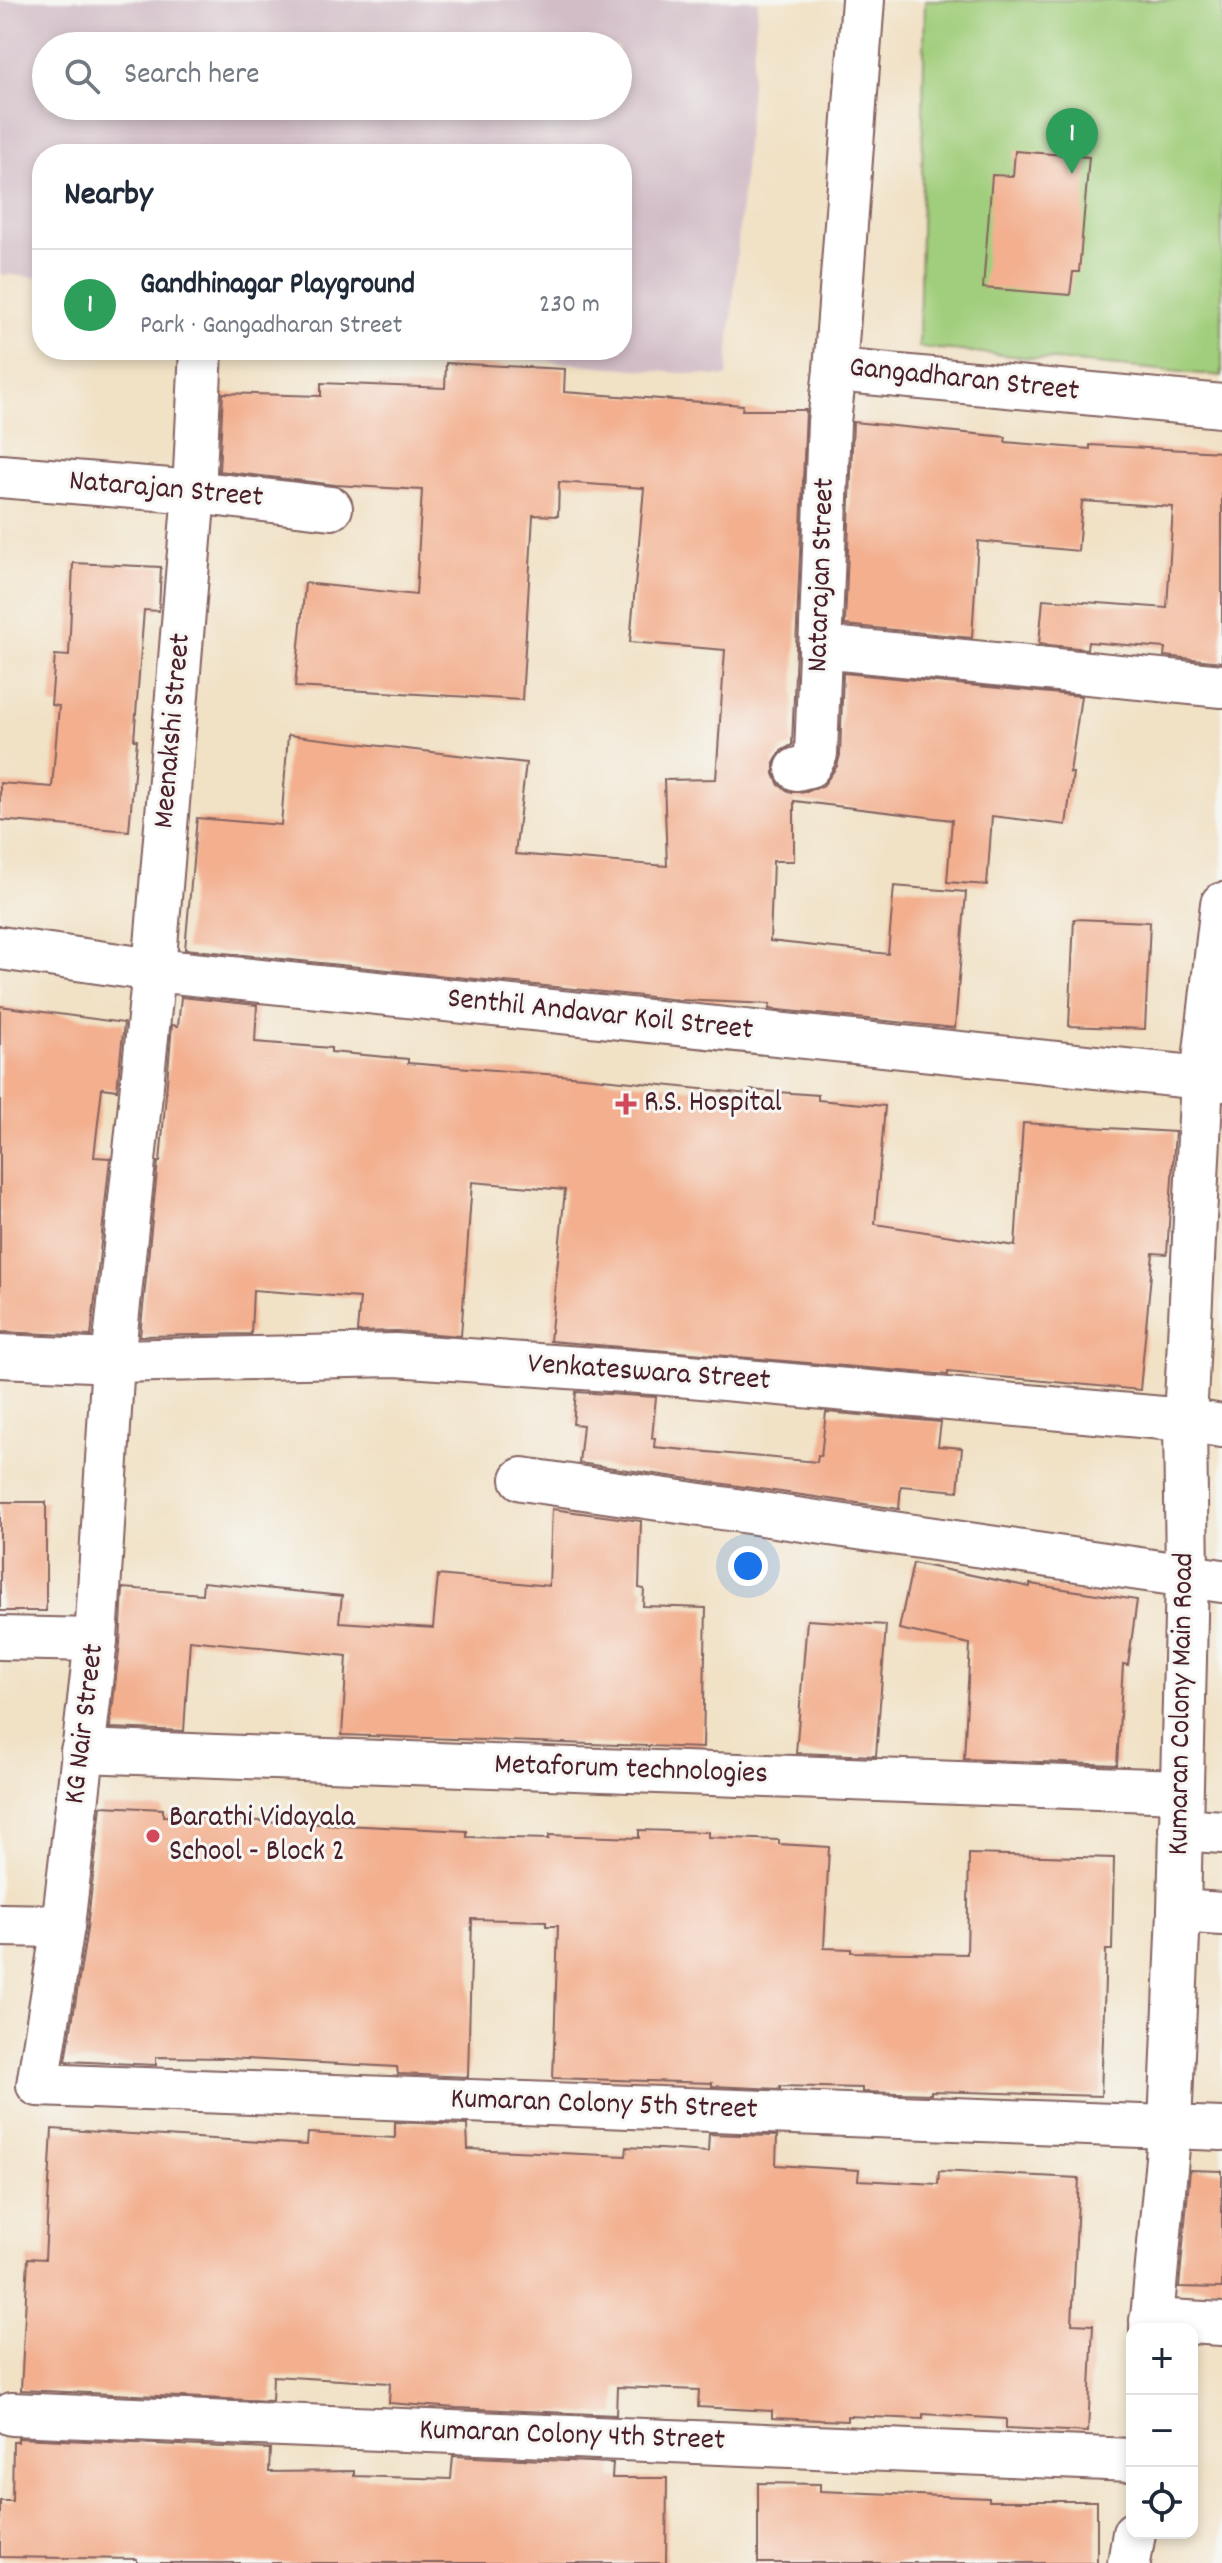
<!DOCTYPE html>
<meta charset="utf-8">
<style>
:root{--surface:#fff;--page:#f2f2f3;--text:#1f2937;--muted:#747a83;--line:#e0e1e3;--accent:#7c3aed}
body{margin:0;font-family:Dekko,sans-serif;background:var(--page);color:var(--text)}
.controls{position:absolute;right:24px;bottom:24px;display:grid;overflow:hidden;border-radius:16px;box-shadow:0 4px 12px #0003}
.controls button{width:72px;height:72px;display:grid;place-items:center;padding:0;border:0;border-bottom:2px solid var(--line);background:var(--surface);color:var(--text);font:40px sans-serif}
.you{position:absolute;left:748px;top:1566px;width:28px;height:28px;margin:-20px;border:6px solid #fff;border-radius:50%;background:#1a73e8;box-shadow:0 0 0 12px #1a73e833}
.badge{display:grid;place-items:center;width:52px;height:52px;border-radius:50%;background:var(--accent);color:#fff;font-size:26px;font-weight:700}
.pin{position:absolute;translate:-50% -66px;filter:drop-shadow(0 2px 4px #0008)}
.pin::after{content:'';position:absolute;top:42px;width:28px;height:24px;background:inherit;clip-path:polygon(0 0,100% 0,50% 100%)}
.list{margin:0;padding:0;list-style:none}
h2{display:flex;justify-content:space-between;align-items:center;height:104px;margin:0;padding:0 32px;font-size:34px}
h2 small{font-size:26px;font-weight:400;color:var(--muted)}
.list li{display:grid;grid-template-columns:52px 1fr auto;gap:24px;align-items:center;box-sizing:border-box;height:112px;padding:0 32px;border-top:2px solid var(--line)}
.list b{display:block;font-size:30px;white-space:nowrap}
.list p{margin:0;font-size:26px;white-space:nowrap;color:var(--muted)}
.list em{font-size:26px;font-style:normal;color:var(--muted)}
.icon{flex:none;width:44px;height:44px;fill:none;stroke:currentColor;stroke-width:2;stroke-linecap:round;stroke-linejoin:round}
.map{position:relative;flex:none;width:1222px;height:2563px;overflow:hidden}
.search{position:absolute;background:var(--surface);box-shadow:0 4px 12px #0003;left:32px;top:32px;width:600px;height:88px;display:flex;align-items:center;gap:20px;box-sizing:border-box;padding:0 28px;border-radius:44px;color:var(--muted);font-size:30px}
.panel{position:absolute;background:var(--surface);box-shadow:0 4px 12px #0003;left:32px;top:144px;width:600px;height:216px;border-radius:32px}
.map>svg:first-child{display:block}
.industrial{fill:#d2bdc7;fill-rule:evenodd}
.green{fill:#a1ce7c;stroke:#767654;stroke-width:2}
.building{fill:#f3af8e}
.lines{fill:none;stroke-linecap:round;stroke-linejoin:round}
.minor-casing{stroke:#846361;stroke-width:46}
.minor{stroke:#fff;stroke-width:42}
.poi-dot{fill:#d1495b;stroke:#f6f6f2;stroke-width:3}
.labels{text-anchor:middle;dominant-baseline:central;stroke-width:6;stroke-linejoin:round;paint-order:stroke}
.street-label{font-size:30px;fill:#4a1f2b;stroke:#f6f6f2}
.poi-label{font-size:30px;fill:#4a1f2b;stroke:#f6f6f2;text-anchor:start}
</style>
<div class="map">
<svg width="1222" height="2563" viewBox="0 0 1222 2563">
<rect width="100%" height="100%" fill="#f6f6f2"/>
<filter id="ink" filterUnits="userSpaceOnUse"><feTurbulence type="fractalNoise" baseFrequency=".0125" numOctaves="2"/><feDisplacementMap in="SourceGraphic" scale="16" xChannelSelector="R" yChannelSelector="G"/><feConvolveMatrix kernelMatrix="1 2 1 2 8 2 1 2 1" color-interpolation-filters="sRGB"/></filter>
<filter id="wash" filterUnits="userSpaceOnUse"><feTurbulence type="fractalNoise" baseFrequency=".006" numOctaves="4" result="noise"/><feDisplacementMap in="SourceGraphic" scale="32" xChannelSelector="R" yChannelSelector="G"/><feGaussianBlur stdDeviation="1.8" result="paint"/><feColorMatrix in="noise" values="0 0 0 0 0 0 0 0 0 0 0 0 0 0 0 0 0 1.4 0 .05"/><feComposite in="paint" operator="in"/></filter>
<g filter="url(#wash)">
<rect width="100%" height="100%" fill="#f1e1c5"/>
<path class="industrial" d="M0,0h758l-31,377 -305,-27h200v-196h-580v124l-42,-4zM46,46h572v60h-572z"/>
<path class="green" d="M925,0h297v376l-303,-29z"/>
<g id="blocks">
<g class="building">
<path d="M1015,151l74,6 -10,115h-6l-3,23 -87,-7 9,-113 21,1z"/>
<path d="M446,363l119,6 -1,23 179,13 -1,5h64l-14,335 -11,6 -7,12v11l5,11 11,7h13l20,-6 14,-20 3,-11 3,-82 238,23 -11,77h3l-7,52 -74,-9 -5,69 -40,-3 5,-62 -158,-19v60h-21l-3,80 118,13 6,-68 72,6 -11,136 -186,-19 1,-5 -90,-4 -495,-51 12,-131 84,7 7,-90 238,28 -11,91 152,12 -3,-86 52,-1 9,-129 -95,-8 14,-154 -85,-6 -1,34 -25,-1 -11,185 -227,-13 10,-104 111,12 6,-105 -86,-5 -117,-14 4,-78 98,3v-13l124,5z"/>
<path d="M853,422l153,15 -1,5 85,7v-4l132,7v210l-58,-6 1,-8 -77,-6 -1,7 -48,-5 4,-45 124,9 6,-101 -91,-6 -4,50 -100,-10 -6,97 -127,-13z"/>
<path d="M73,563l88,4 -2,44 -15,-1 -10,130h3l-8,91 -129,-11v-37l52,4 7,-81 -8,-1 4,-50 14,1z"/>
<path d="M1074,919l76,3 -5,107 -76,-3z"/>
<path d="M181,997l76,8 -2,37 76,6v4l77,7v4l175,14 166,17 1,-4 68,5v5l67,6 -10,118 140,22 8,-123 152,9 -8,122 -14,-1 -13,137 -192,-18v3l-398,-34 15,-151 -93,-8 -11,154 -64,-5 -40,1 3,-34 -107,-8 -2,44 -111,2 18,-174h2l12,-137 6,1z"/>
<path d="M0,1006l124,17 -7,67 -15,-2 -8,69 16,1 -19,178 -91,-4z"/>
<path d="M576,1392l80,5 -4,41h3l-1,9 163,15 1,-7 3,1 5,-44 115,10 -3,24 24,2 -4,43 -57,-5 -2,23 -320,-46 4,-38 -10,-1z"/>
<rect x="0" y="1502" width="46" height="109"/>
<path d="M552,1509l89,12 -2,67 5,1 -1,17 63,2 -3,140 -361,-13 5,-79 -157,-16 -6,91 -74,-3 10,-85 3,-55 79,6 1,-12 139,14 -3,26 94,6 5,-53 111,11z"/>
<path d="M913,1563l117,24v-3l107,16 -9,65 -5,-1 -6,101 -153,-6 6,-115 -71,-15z"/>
<path d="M807,1620l79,5 -10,131 -80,-3z"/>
<path d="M101,1806l62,3v7l75,2v2l229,11v6l82,2v-4l90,3v-8l69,2v5l71,3v4l50,3 -5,101 27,1v3l116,2 2,-100 145,4 -2,92h-6l-5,146 -170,-5v3l-69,-2v-4l-82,-2v3l-68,-3v-3l-159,-5 5,-152h-12v-5l-74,-2 -4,158 -70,-3 -1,-7 -170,-9 -71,-1v8l-90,-4 21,-132z"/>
<path d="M395,2122l72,3 1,24 158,7 1,-9 81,5 1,-18 68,2 -1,29 83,5 -1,10 80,4 1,-13 140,7 -7,146 21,1 -5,107 -82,-4v-9l-83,-5v5l-76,-3v5l-75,-3v-7l-74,-4 1,-17 -82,-3 -1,28 -160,-7 -67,-5 1,-20 -117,-7 -1,25 -251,-11 7,-132 17,1 7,-130 255,16 1,-12 87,5z"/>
<path d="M1190,2170l32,1v117l-43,-1z"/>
<path d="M18,2438l252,11 -1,23 85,-1v5l97,3 2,-23 160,7 -1,15h55l-1,85h-529v-4l-137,-2v-56h12l1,-59h5z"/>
<path d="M758,2483l62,1v7l169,7v3h108v62h-339z"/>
</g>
</g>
</g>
<g filter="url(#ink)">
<use href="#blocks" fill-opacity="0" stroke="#846361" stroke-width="2"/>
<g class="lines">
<g class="minor-casing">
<g id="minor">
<path d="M863,0l-28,370 387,36"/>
<path d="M201,350l-7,142 -40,478 -41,391 -17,279 -33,286 -25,159 1184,44"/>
<path d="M0,476l194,16 137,16"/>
<path d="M820,647l402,39"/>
<path d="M797,769l12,-3 7,-12 13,-332 6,-52"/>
<path d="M0,948l154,22 1068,110"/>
<path d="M0,1356l113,5 282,-6 272,19 518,46 37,6"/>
<path d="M522,1479l700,102"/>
<path d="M0,1638l96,2"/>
<path d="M82,1751l1098,40"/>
<path d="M1180,1829l42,3"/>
<path d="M1179,1911l43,3"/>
<path d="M0,1925l63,1"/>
<path d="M1151,2320l71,4"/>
<path d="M1151,2329l19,-203 9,-215 8,-336 -2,-155 17,-342 20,-174"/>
<path d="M12,2414l1120,46"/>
<path d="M1129,2563l5,-30"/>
</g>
</g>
<use href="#minor" class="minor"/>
</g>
</g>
<g class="poi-dot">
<path d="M622 1092h8v8h8v8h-8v8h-8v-8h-8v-8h8z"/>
<circle cx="153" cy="1836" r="8"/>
</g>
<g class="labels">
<g class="street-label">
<text transform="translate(964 381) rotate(6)">Gangadharan Street</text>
<text transform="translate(166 491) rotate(5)">Natarajan Street</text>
<text transform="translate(823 575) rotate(-88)">Natarajan Street</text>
<text transform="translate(174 731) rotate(-85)">Meenakshi Street</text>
<text transform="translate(600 1016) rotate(6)">Senthil Andavar Koil Street</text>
<text transform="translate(649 1374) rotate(4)">Venkateswara Street</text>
<text transform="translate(1183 1704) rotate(-89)">Kumaran Colony Main Road</text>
<text transform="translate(86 1724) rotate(-83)">KG Nair Street</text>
<text transform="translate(631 1771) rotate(2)">Metaforum technologies</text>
<text transform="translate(604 2106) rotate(2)">Kumaran Colony 5th Street</text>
<text transform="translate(572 2437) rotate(2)">Kumaran Colony 4th Street</text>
</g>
<g class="poi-label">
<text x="644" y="1104">R.S. Hospital</text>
<text x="169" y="1819">Barathi Vidayala<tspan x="169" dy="34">School - Block 2</tspan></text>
</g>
</g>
</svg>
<div class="controls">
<button>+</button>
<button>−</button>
<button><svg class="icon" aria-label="locate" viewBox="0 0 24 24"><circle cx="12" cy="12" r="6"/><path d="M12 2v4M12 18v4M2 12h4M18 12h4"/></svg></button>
</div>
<div class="you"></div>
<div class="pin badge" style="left:1072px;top:174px;background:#2e9e5b">1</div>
<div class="search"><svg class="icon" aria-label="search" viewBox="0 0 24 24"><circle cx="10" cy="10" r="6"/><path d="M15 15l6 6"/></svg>Search here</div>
<section class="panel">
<h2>Nearby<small></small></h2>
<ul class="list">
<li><span class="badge" style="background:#2e9e5b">1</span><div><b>Gandhinagar Playground</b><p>Park · Gangadharan Street</p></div><em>230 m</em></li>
</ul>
</section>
</div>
